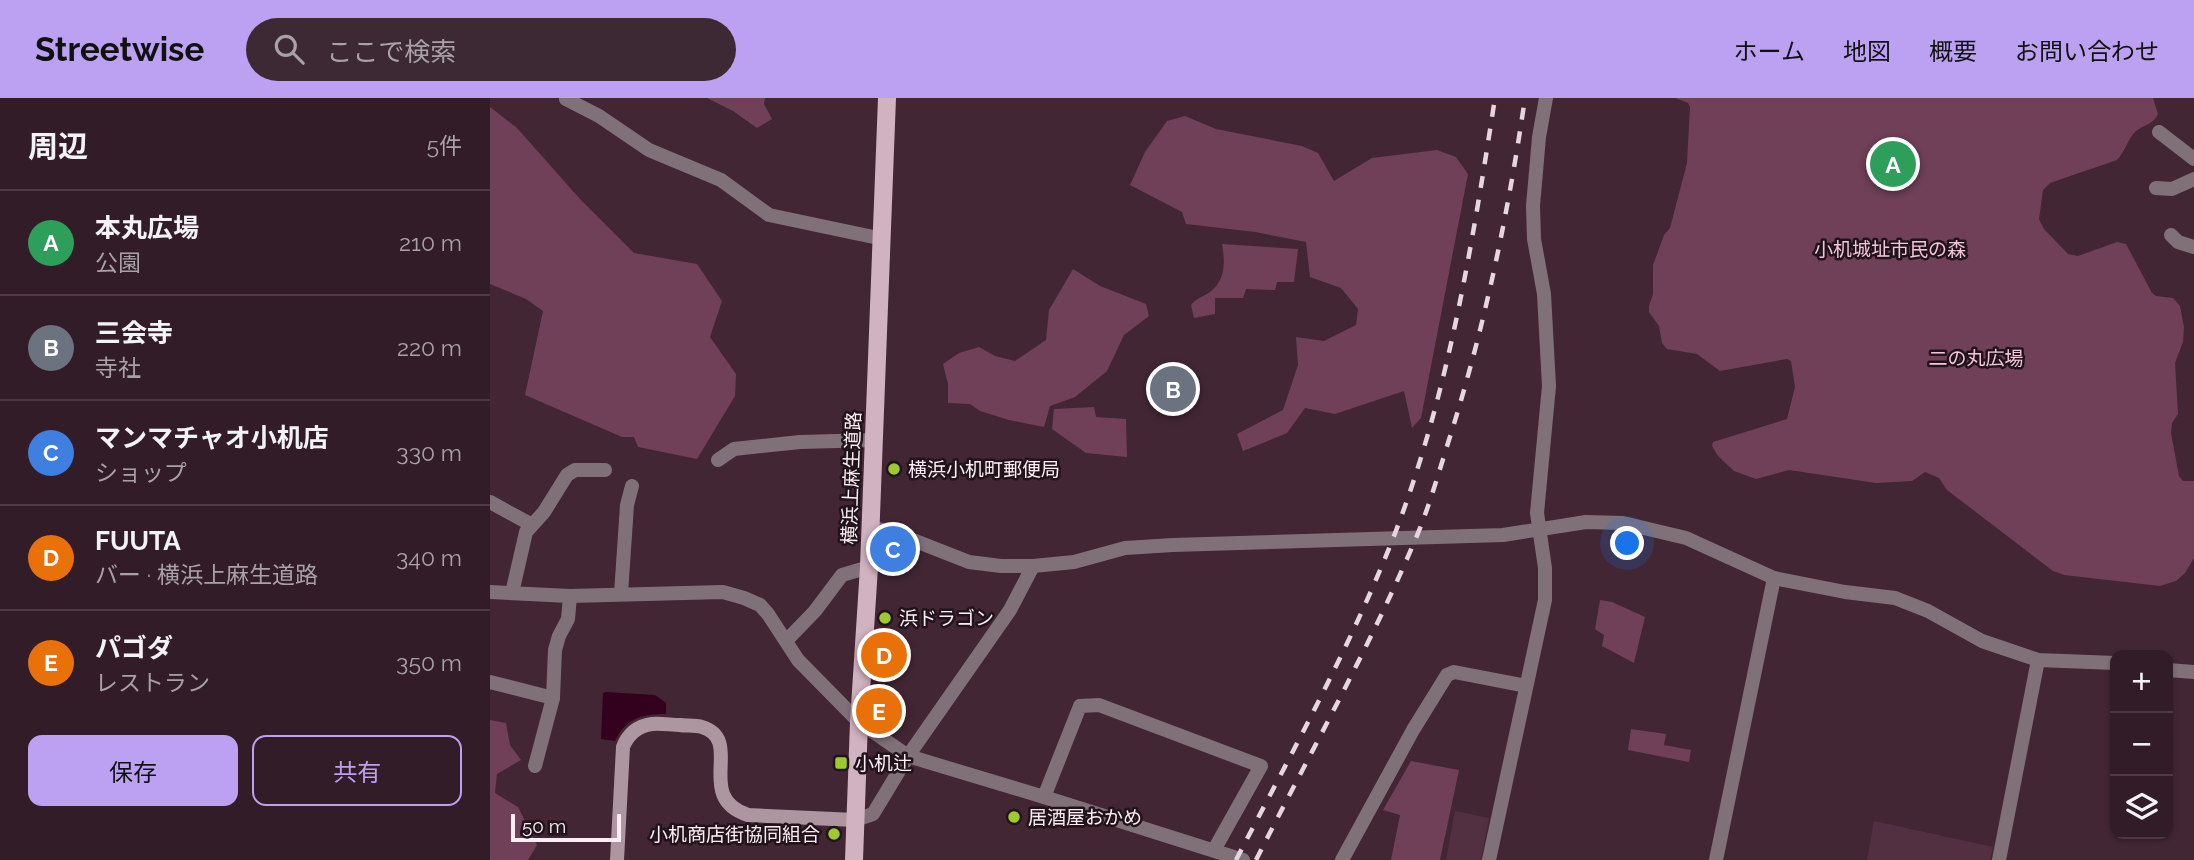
<!DOCTYPE html>
<html lang="ja">
<meta charset="utf-8">
<style>
:root{--surface:#321c27;--page:#3d2933;--text:#f1f3f6;--muted:#a8a1a7;--line:#4d3a44;--accent:#bca0f2}
body{margin:0;font-family:Raleway,"Noto Sans JP",sans-serif;background:var(--page);color:var(--text)}
.controls{position:absolute;right:21px;bottom:21px;display:grid;overflow:hidden;border-radius:14px;box-shadow:0 2px 5px #0004}
.controls button{width:63px;height:63px;display:grid;place-items:center;padding:0;border:0;border-bottom:2px solid var(--line);background:var(--surface);color:var(--text);font:35px sans-serif}
.scale{position:absolute;left:21px;bottom:18px;width:110px;box-sizing:border-box;padding-left:7px;border:4px solid #fdedf4;border-top:0;font-size:19px;line-height:24px;white-space:nowrap;color:#fdedf4;-webkit-text-stroke:5px #20141a;paint-order:stroke}
.you{position:absolute;left:1138px;top:446px;width:24px;height:24px;margin:-18px;border:5px solid #fff;border-radius:50%;background:#1a73e8;box-shadow:0 0 0 10px #1a73e833}
.badge{display:grid;place-items:center;width:46px;height:46px;border-radius:50%;background:var(--accent);color:#fff;font-size:23px;font-weight:700}
.pin{position:absolute;translate:-50% -50%;border:4px solid #fff;box-shadow:0 2px 7px #0006}
.list{margin:0;padding:0;list-style:none}
h2{display:flex;justify-content:space-between;align-items:center;height:91px;margin:0;padding:0 28px;font-size:30px}
h2 small{font-size:23px;font-weight:400;color:var(--muted)}
.list li{display:grid;grid-template-columns:46px 1fr auto;gap:21px;align-items:center;box-sizing:border-box;height:105px;padding:0 28px;border-top:2px solid var(--line)}
.list b{display:block;font-size:26px;white-space:nowrap}
.list p{margin:0;font-size:23px;white-space:nowrap;color:var(--muted)}
.list em{font-size:23px;font-style:normal;color:var(--muted)}
.actions{display:flex;gap:14px;padding:21px 28px}
.actions a{flex:1;padding:16px 0;border:2px solid var(--accent);border-radius:14px;text-align:center;font-size:24px;color:var(--accent)}
.actions .main{background:var(--accent);color:#111}
.icon{flex:none;width:38px;height:38px;fill:none;stroke:currentColor;stroke-width:2;stroke-linecap:round;stroke-linejoin:round}
.map{position:relative;flex:none;width:1704px;height:762px;overflow:hidden}
header{display:flex;align-items:center;gap:42px;box-sizing:border-box;height:98px;padding:0 35px;background:var(--accent);color:#111}
header strong{font-size:33px}
nav{display:flex;gap:38px;margin-inline-start:auto;font-size:24px}
.search{width:490px;height:63px;background:var(--page);display:flex;align-items:center;gap:18px;box-sizing:border-box;padding:0 24px;border-radius:38px;color:var(--muted);font-size:26px}
main{display:flex}
aside{flex:1;background:var(--surface)}
.map>svg:first-child{display:block}
.built{fill:#523041}
.green{fill:#6f4058}
.water{fill:#33001e}
.lines{fill:none;stroke-linecap:round;stroke-linejoin:round}
.street{stroke:#807178;stroke-width:14}
.secondary{stroke:#ae96a0;stroke-width:14}
.primary{stroke:#d1b2c0;stroke-width:18}
.rail{stroke:#e7d6de;stroke-width:4.5;stroke-dasharray:12 12;stroke-linecap:butt}
.poi-dot{fill:#9fca2d;stroke:#20141a;stroke-width:2.5}
.labels{text-anchor:middle;dominant-baseline:central;stroke-width:5;stroke-linejoin:round;paint-order:stroke}
.park-label{font-size:19px;fill:#f3c5da;stroke:#20141a}
.poi-label{font-size:19px;fill:#fdedf4;stroke:#20141a;text-anchor:start}
.street-label{font-size:19px;fill:#fdedf4;stroke:#20141a}
</style>
<header>
<strong>Streetwise</strong>
<div class="search"><svg class="icon" aria-label="search" viewBox="0 0 24 24"><circle cx="10" cy="10" r="6"/><path d="M15 15l6 6"/></svg>ここで検索</div>
<nav><a>ホーム</a><a>地図</a><a>概要</a><a>お問い合わせ</a></nav>
</header>
<main>
<aside>
<h2>周辺<small>5件</small></h2>
<ul class="list">
<li><span class="badge" style="background:#2e9e5b">A</span><div><b>本丸広場</b><p>公園</p></div><em>210 m</em></li>
<li><span class="badge" style="background:#6b7280">B</span><div><b>三会寺</b><p>寺社</p></div><em>220 m</em></li>
<li><span class="badge" style="background:#3f7fe0">C</span><div><b>マンマチャオ小机店</b><p>ショップ</p></div><em>330 m</em></li>
<li><span class="badge" style="background:#e8710a">D</span><div><b>FUUTA</b><p>バー · 横浜上麻生道路</p></div><em>340 m</em></li>
<li><span class="badge" style="background:#e8710a">E</span><div><b>パゴダ</b><p>レストラン</p></div><em>350 m</em></li>
</ul>
<div class="actions"><a class="main">保存</a><a>共有</a></div>
</aside>
<div class="map">
<svg width="1704" height="762" viewBox="0 0 1704 762">
<rect width="100%" height="100%" fill="#422634"/>
<g class="built">
<path d="M965,713l34,7 -8,42h-35z"/>
<path d="M1384,723l119,26 -3,13h-123z"/>
</g>
<g class="green">
<path d="M217,0h58l-1,6 8,15 -15,9 -24,-17z"/>
<path d="M1185,0h478l5,16c-5,11 -13,10 -22,17 -8,7 -11,21 -19,29l-67,23 -7,7 -4,29 5,10 24,25 10,2 39,-14 9,2 26,49 4,3 17,2 7,8 4,21 -1,15 -8,21 3,51 -6,9 -1,10 8,43 4,5h11v77l-9,15 -9,8 -16,5 -96,-11 -11,-4 -106,-81 -8,-12 -14,-6 -13,9 -36,2 -87,-13 -33,9 -22,-8 -16,-15 -6,-10 1,-4 74,-23 8,-32 -4,-26 -4,-2 -67,12 -23,-17 -30,-5 -5,-6 -3,-17 -10,-14v-6l4,-12v-29l11,-30 6,-7 17,-65 3,-56 -2,-4z"/>
<path d="M0,9l27,21 63,71 54,54 63,11 25,37 -12,36 26,37 -1,22 -38,63 -59,-12 -4,-10h-12l-97,-42 18,-84 -17,-12 -36,-15z"/>
<path d="M695,18l31,13 86,17 16,7 16,28 38,-23 65,-8 19,7 12,17 -47,244 -9,10 -8,-37 -69,23 -30,-6 -18,25 -44,18 -6,-17 46,-24 15,-45 -2,-28 28,4 32,-16 2,-16 -17,-21 -31,-11 -4,-35 -51,-10 -69,-8 -4,-12 -52,-27 15,-33 22,-31z"/>
<path d="M732,146l76,5 -4,33h-17l-2,8 -29,-1 -3,9h-28v16l-21,4 -3,-13c5,-7 12,-8 19,-13 16,-12 15,-31 12,-48z"/>
<path d="M583,171l27,17 46,18 3,12 -25,19 -17,36 -32,26 -25,9 -6,21 -35,-7 -29,-9 -10,-7 -22,-1v-19l-5,-20 16,-11 20,-6 16,9 20,5 31,-21 3,-30z"/>
<path d="M604,309l2,10 30,2 1,38 -41,-4 -34,-24 2,-20z"/>
<path d="M1110,502l12,2 33,15 -11,46 -32,-17 2,-11 -9,-6z"/>
<path d="M0,622l16,3 4,22 11,15 -24,14 -2,19 23,14 19,38 -9,15h-38z"/>
<path d="M1141,631l35,5 -2,11 27,5 -2,12 -61,-12z"/>
<path d="M921,663l48,9 -19,90h-49l9,-45 -17,-5z"/>
</g>
<path class="water" d="M116,594l49,3 11,8v11c-24,0 -40,4 -51,27l-14,-2 2,-46z"/>
<g class="lines">
<g class="street">
<path d="M76,1l33,17 50,34 72,30 48,35 114,24"/>
<path d="M1669,34l35,27"/>
<path d="M1666,90l16,1 22,-10"/>
<path d="M1681,137l7,7 16,5"/>
<path d="M228,362l16,-11 66,-7 74,-2"/>
<path d="M0,404l42,23"/>
<path d="M380,429l25,6 74,29 32,4h32l41,-4 51,-14 48,-3 330,-10 83,-13 37,1 63,15 88,40 71,14 50,6 33,13 54,30 56,19 77,3"/>
<path d="M0,494l80,4 153,-4 21,6 16,7 8,9 30,46 61,62 49,34 136,41 199,63"/>
<path d="M22,495l14,-61 18,-20 23,-37 8,-5h30"/>
<path d="M131,496l6,-89 5,-19"/>
<path d="M296,543l29,-30 27,-36 27,-8"/>
<path d="M1678,572l26,2"/>
<path d="M0,584l63,16"/>
<path d="M45,668l18,-68 2,-48 4,-14 9,-17 2,-23"/>
<path d="M554,699l36,-91 19,-1 162,61 -47,84"/>
<path d="M365,722l18,-6 35,-58 102,-146 23,-44"/>
<path d="M852,762l71,-130 34,-55 7,-3 72,14"/>
<path d="M999,762l56,-260v-32l-8,-55 12,-127 -5,-92 -10,-55 -1,-33 6,-69 7,-39"/>
<path d="M1226,762l58,-282"/>
<path d="M1509,762l39,-200"/>
</g>
<path class="secondary" d="M127,762l6,-113c5,-13 15,-21 29,-23 9,-1 19,1 28,1 6,1 15,0 22,2 43,13 -9,70 46,88l107,5"/>
<path class="primary" d="M364,762l5,-138 10,-155 18,-469"/>
<g class="rail">
<path d="M746,762c55,-106 114,-212 158,-324 54,-140 78,-290 101,-438"/>
<path d="M766,762c54,-107 113,-211 160,-322 13,-31 22,-63 32,-95 36,-113 60,-228 77,-345"/>
</g>
</g>
<g class="poi-dot">
<circle cx="404" cy="371" r="7"/>
<circle cx="395" cy="520" r="7"/>
<rect x="344" y="658" width="14" height="14" rx="3.5"/>
<circle cx="524" cy="719" r="7"/>
<circle cx="344" cy="736" r="7"/>
</g>
<g class="labels">
<g class="park-label">
<text x="1400" y="151">小机城址市民の森</text>
<text x="1486" y="260">二の丸広場</text>
</g>
<g class="poi-label">
<text x="418" y="371">横浜小机町郵便局</text>
<text x="409" y="520">浜ドラゴン</text>
<text x="365" y="665">小机辻</text>
<text x="538" y="719">居酒屋おかめ</text>
<text x="330" y="736" text-anchor="end">小机商店街協同組合</text>
</g>
<g class="street-label">
<text transform="translate(361 380) rotate(-88)">横浜上麻生道路</text>
</g>
</g>
</svg>
<div class="controls">
<button>+</button>
<button>−</button>
<button><svg class="icon" aria-label="layers" viewBox="0 0 24 24"><path d="M12 4l9 5-9 5-9-5zM3 14l9 5 9-5"/></svg></button>
</div>
<div class="scale">50 m</div>
<div class="you"></div>
<div class="pin badge" style="left:1403px;top:66px;background:#2e9e5b">A</div>
<div class="pin badge" style="left:683px;top:291px;background:#6b7280">B</div>
<div class="pin badge" style="left:403px;top:451px;background:#3f7fe0">C</div>
<div class="pin badge" style="left:394px;top:557px;background:#e8710a">D</div>
<div class="pin badge" style="left:389px;top:613px;background:#e8710a">E</div>
</div>
</main>
